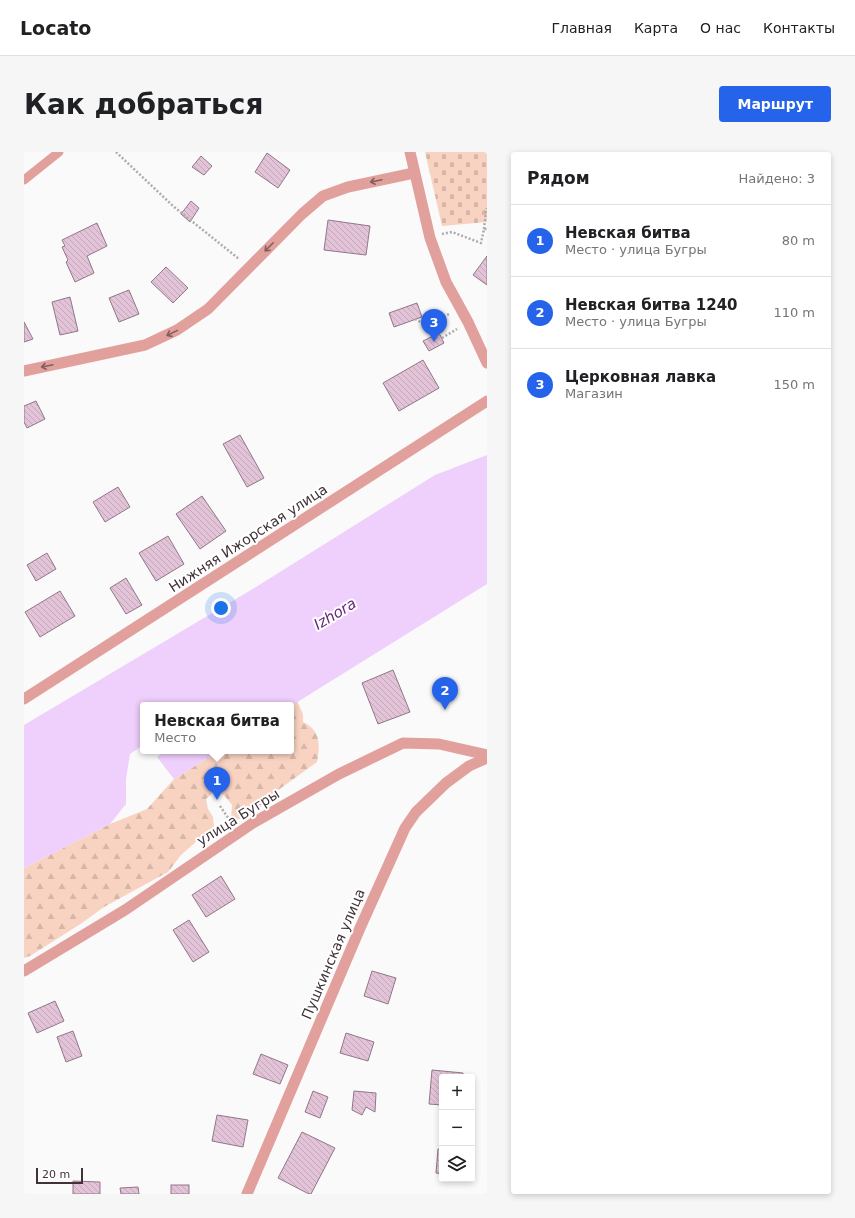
<!DOCTYPE html>
<html lang="ru">
<meta charset="utf-8">
<style>
:root{--surface:#fff;--page:#f6f6f6;--text:#202124;--muted:#757577;--line:#e0e0e0;--accent:#2563eb}
body{margin:0;font-family:"DejaVu Sans",sans-serif;background:var(--page);color:var(--text)}
.controls{position:absolute;right:12px;bottom:12px;display:grid;overflow:hidden;border-radius:4px;box-shadow:0 2px 6px #0003}
.controls button{width:36px;height:36px;display:grid;place-items:center;padding:0;border:0;border-bottom:1px solid var(--line);background:var(--surface);color:var(--text);font:20px sans-serif}
.scale{position:absolute;left:12px;bottom:10px;width:47px;box-sizing:border-box;padding-left:4px;border:2px solid #403236;border-top:0;font-size:11px;line-height:14px;white-space:nowrap;color:#403236;-webkit-text-stroke:3px #fff;paint-order:stroke}
.you{position:absolute;left:197px;top:456px;width:14px;height:14px;margin:-10px;border:3px solid #fff;border-radius:50%;background:#1a73e8;box-shadow:0 0 0 6px #1a73e833}
.badge{display:grid;place-items:center;width:26px;height:26px;border-radius:50%;background:var(--accent);color:#fff;font-size:13px;font-weight:700}
.pin{position:absolute;translate:-50% -33px;filter:drop-shadow(0 1px 2px #0008)}
.pin::after{content:'';position:absolute;top:21px;width:14px;height:12px;background:inherit;clip-path:polygon(0 0,100% 0,50% 100%)}
.popup{position:absolute;left:116px;top:550px;width:154px;height:52px;box-sizing:border-box;display:grid;place-content:center;border-radius:4px;background:var(--surface);filter:drop-shadow(0 1px 3px #0005);font-size:13px;white-space:nowrap;color:var(--muted)}
.popup b{font-size:15px;color:var(--text)}
.popup::after{content:'';position:absolute;left:50%;top:100%;margin-left:-8px;border:8px solid transparent;border-top-color:var(--surface)}
.list{margin:0;padding:0;list-style:none}
h2{display:flex;justify-content:space-between;align-items:center;height:52px;margin:0;padding:0 16px;font-size:17px}
h2 small{font-size:13px;font-weight:400;color:var(--muted)}
.list li{display:grid;grid-template-columns:26px 1fr auto;gap:12px;align-items:center;box-sizing:border-box;height:72px;padding:0 16px;border-top:1px solid var(--line)}
.list b{display:block;font-size:15px;white-space:nowrap}
.list p{margin:0;font-size:13px;white-space:nowrap;color:var(--muted)}
.list em{font-size:13px;font-style:normal;color:var(--muted)}
.icon{flex:none;width:22px;height:22px;fill:none;stroke:currentColor;stroke-width:2;stroke-linecap:round;stroke-linejoin:round}
.map{position:relative;flex:none;width:463px;height:1042px;overflow:hidden;border-radius:4px}
header{display:flex;align-items:center;gap:24px;box-sizing:border-box;height:56px;padding:0 20px;background:var(--surface);border-bottom:1px solid var(--line)}
header strong{font-size:19px}
nav{display:flex;gap:22px;margin-inline-start:auto;font-size:14px}
.intro{display:flex;align-items:center;justify-content:space-between;box-sizing:border-box;height:96px;padding:0 24px}
h1{margin:0;font-size:28px}
.button{padding:10px 18px;border-radius:4px;background:var(--accent);color:#fff;font-size:14px;font-weight:700}
main{display:flex;gap:24px;padding:0 24px}
aside{flex:1;background:var(--surface);border-radius:4px;box-shadow:0 2px 6px #0003}
.map>svg:first-child{display:block}
.forest{fill:url(#forest-firs)}
.cemetery{fill:url(#cemetery-stones)}
.water{fill:#efcffc}
.building{fill:url(#building-back-hatch);stroke:#927689}
.lines{fill:none;stroke-linecap:round;stroke-linejoin:round}
.path{stroke:#b0aaac;stroke-width:2.5;stroke-dasharray:2 2;stroke-linecap:butt}
.service{stroke:#e2a09d;stroke-width:9}
.minor{stroke:#e2a09d;stroke-width:11}
.oneway{stroke:#815e5f}
.labels{text-anchor:middle;dominant-baseline:central;stroke-width:4;stroke-linejoin:round;paint-order:stroke}
.street-label{font-size:14px;fill:#403236;stroke:#fff}
.water-label{font-size:15px;font-style:italic;fill:#67277d;stroke:#fff}
</style>
<header>
<strong>Locato</strong>
<nav><a>Главная</a><a>Карта</a><a>О нас</a><a>Контакты</a></nav>
</header>
<div class="intro"><h1>Как добраться</h1><a class="button">Маршрут</a></div>
<main>
<div class="map">
<svg width="463" height="1042" viewBox="0 0 463 1042">
<defs>
<pattern id="forest-firs" width="22" height="20" patternUnits="userSpaceOnUse"><rect width="22" height="20" fill="#f9d3c2"/><path d="M5 1l3.5 6h-7zM16 11l3.5 6h-7z" fill="#d6b6a7"/></pattern>
<pattern id="cemetery-stones" width="16" height="16" patternUnits="userSpaceOnUse"><rect width="16" height="16" fill="#f9d3c2"/><path d="M2 7V4a2 2 0 0 1 4 0v3zM10 15v-3a2 2 0 0 1 4 0v3z" fill="#d6b6a7"/></pattern>
<pattern id="building-back-hatch" width="6" height="6" patternUnits="userSpaceOnUse"><rect width="6" height="6" fill="#e2c3d7"/><path d="M-1 5l2 2M0 0l6 6M5-1l2 2" fill="none" stroke="#c3a8b9"/></pattern>
</defs>
<rect width="100%" height="100%" fill="#fafafa"/>
<path class="forest" d="M273,549l6,13v8c18,8 17,23 14,40l-47,34 -23,23h-16l1,-14 -8,-10 -9,-4 -9,8 2,10 5,8 1,9 -33,29 -13,17 -64,35 -22,16 -52,33 -6,2v-90l86,-44 37,-15 27,-30 45,-28h72v-45z"/>
<path class="cemetery" d="M401,0h62v70l-45,4z"/>
<g class="water">
<path d="M463,303v129l-196,122 -148,-1v40l-13,9 -4,25v25l-16,20 -86,44v-143l227,-135 184,-115z"/>
<path d="M141,599h54l-45,28 -17,-22z"/>
</g>
<g class="building">
<path d="M243,1l23,17 -12,18 -23,-16z"/>
<path d="M177,4l11,10 -8,9 -12,-8z"/>
<path d="M167,49l8,7 -9,14 -9,-8z"/>
<path d="M304,68l42,6 -4,29 -42,-5z"/>
<path d="M73,71l10,23 -20,10 7,17 -19,9 -9,-20 2,-2 -6,-13 3,-1 -3,-6z"/>
<path d="M463,104v29l-14,-10z"/>
<path d="M142,115l22,21 -15,15 -22,-21z"/>
<path d="M105,138l10,24 -20,8 -10,-24z"/>
<path d="M46,145l8,34 -18,4 -8,-33z"/>
<path d="M393,151l5,14 -28,10 -5,-14z"/>
<path d="M0,170l9,17 -9,3z"/>
<path d="M415,181l5,10 -15,8 -6,-10z"/>
<path d="M399,208l16,28 -40,23 -16,-28z"/>
<path d="M12,249l9,18 -18,9 -3,-6v-16z"/>
<path d="M216,283l24,43 -17,9 -24,-43z"/>
<path d="M94,335l12,20 -25,15 -12,-20z"/>
<path d="M178,344l24,35 -26,18 -24,-35z"/>
<path d="M144,384l16,28 -28,17 -17,-28z"/>
<path d="M23,401l9,16 -20,12 -9,-16z"/>
<path d="M102,426l16,27 -16,9 -16,-26z"/>
<path d="M36,439l15,25 -35,21 -15,-25z"/>
<path d="M369,518l17,42 -32,12 -16,-41z"/>
<path d="M197,724l14,23 -29,18 -14,-22z"/>
<path d="M165,768l20,32 -16,10 -20,-32z"/>
<path d="M348,819l24,7 -8,26 -24,-8z"/>
<path d="M31,849l9,20 -27,12 -9,-20z"/>
<path d="M49,879l9,25 -16,6 -9,-25z"/>
<path d="M322,881l28,9 -6,19 -28,-8z"/>
<path d="M237,902l27,11 -8,19 -27,-10z"/>
<path d="M408,918l31,3v4h-21v28l-13,-1z"/>
<path d="M289,939l15,6 -8,21 -15,-6z"/>
<path d="M330,939l22,2 -1,19 -9,-5 -4,8 -10,-5z"/>
<path d="M193,963l31,5 -5,27 -31,-6z"/>
<path d="M278,980l33,16 -24,46h-2l-31,-16z"/>
<path d="M414,997h4v25l-6,-1z"/>
<path d="M49,1029l27,1v12h-27z"/>
<rect x="147" y="1033" width="18" height="9"/>
<path d="M114,1035l1,7h-18l-1,-6z"/>
</g>
<g class="lines">
<g class="path">
<path d="M92,0l57,54 66,53"/>
<path d="M460,77l2,-18 1,-3"/>
<path d="M418,82l10,-2 29,11 3,-14h3"/>
<path d="M391,167l11,6 23,-11"/>
<path d="M418,186l15,-9"/>
<path d="M196,654l11,16"/>
</g>
<path class="service" d="M0,28l35,-28"/>
<g class="minor">
<path d="M386,0l20,86 16,44 22,40 19,41"/>
<path d="M0,219l121,-26 32,-15 31,-21 94,-95 21,-18 25,-9 66,-14"/>
<path d="M0,547l463,-298"/>
<path d="M0,819l101,-61 128,-87 86,-49 64,-31 36,1 48,11"/>
<path d="M223,1042l113,-266 45,-100 11,-16 30,-29 23,-17 18,-8"/>
</g>
</g>
<defs><path id="oneway-shaft" d="M-6 0H5M1.5-3L5.5 0L1.5 3" fill="none" stroke-width="1.6" stroke-linecap="round" stroke-linejoin="round"/></defs>
<g class="oneway">
<use href="#oneway-shaft" transform="translate(352 29) rotate(168)"/>
<use href="#oneway-shaft" transform="translate(245 95) rotate(135)"/>
<use href="#oneway-shaft" transform="translate(148 181) rotate(154)"/>
<use href="#oneway-shaft" transform="translate(23 214) rotate(168)"/>
</g>
<g class="labels">
<g class="street-label">
<text transform="translate(224 386) rotate(-33)">Нижняя Ижорская улица</text>
<text transform="translate(214 665) rotate(-32)">улица Бугры</text>
<text transform="translate(309 802) rotate(-67)">Пушкинская улица</text>
</g>
<g class="water-label">
<text transform="translate(311 462) rotate(-31)">Izhora</text>
</g>
</g>
</svg>
<div class="controls">
<button>+</button>
<button>−</button>
<button><svg class="icon" aria-label="layers" viewBox="0 0 24 24"><path d="M12 4l9 5-9 5-9-5zM3 14l9 5 9-5"/></svg></button>
</div>
<div class="scale">20 m</div>
<div class="you"></div>
<div class="pin badge" style="left:193px;top:648px">1</div>
<div class="popup"><b>Невская битва</b>Место</div>
<div class="pin badge" style="left:421px;top:558px">2</div>
<div class="pin badge" style="left:410px;top:190px">3</div>
</div>
<aside>
<h2>Рядом<small>Найдено: 3</small></h2>
<ul class="list">
<li><span class="badge">1</span><div><b>Невская битва</b><p>Место · улица Бугры</p></div><em>80 m</em></li>
<li><span class="badge">2</span><div><b>Невская битва 1240</b><p>Место · улица Бугры</p></div><em>110 m</em></li>
<li><span class="badge">3</span><div><b>Церковная лавка</b><p>Магазин</p></div><em>150 m</em></li>
</ul>
</aside>
</main>
